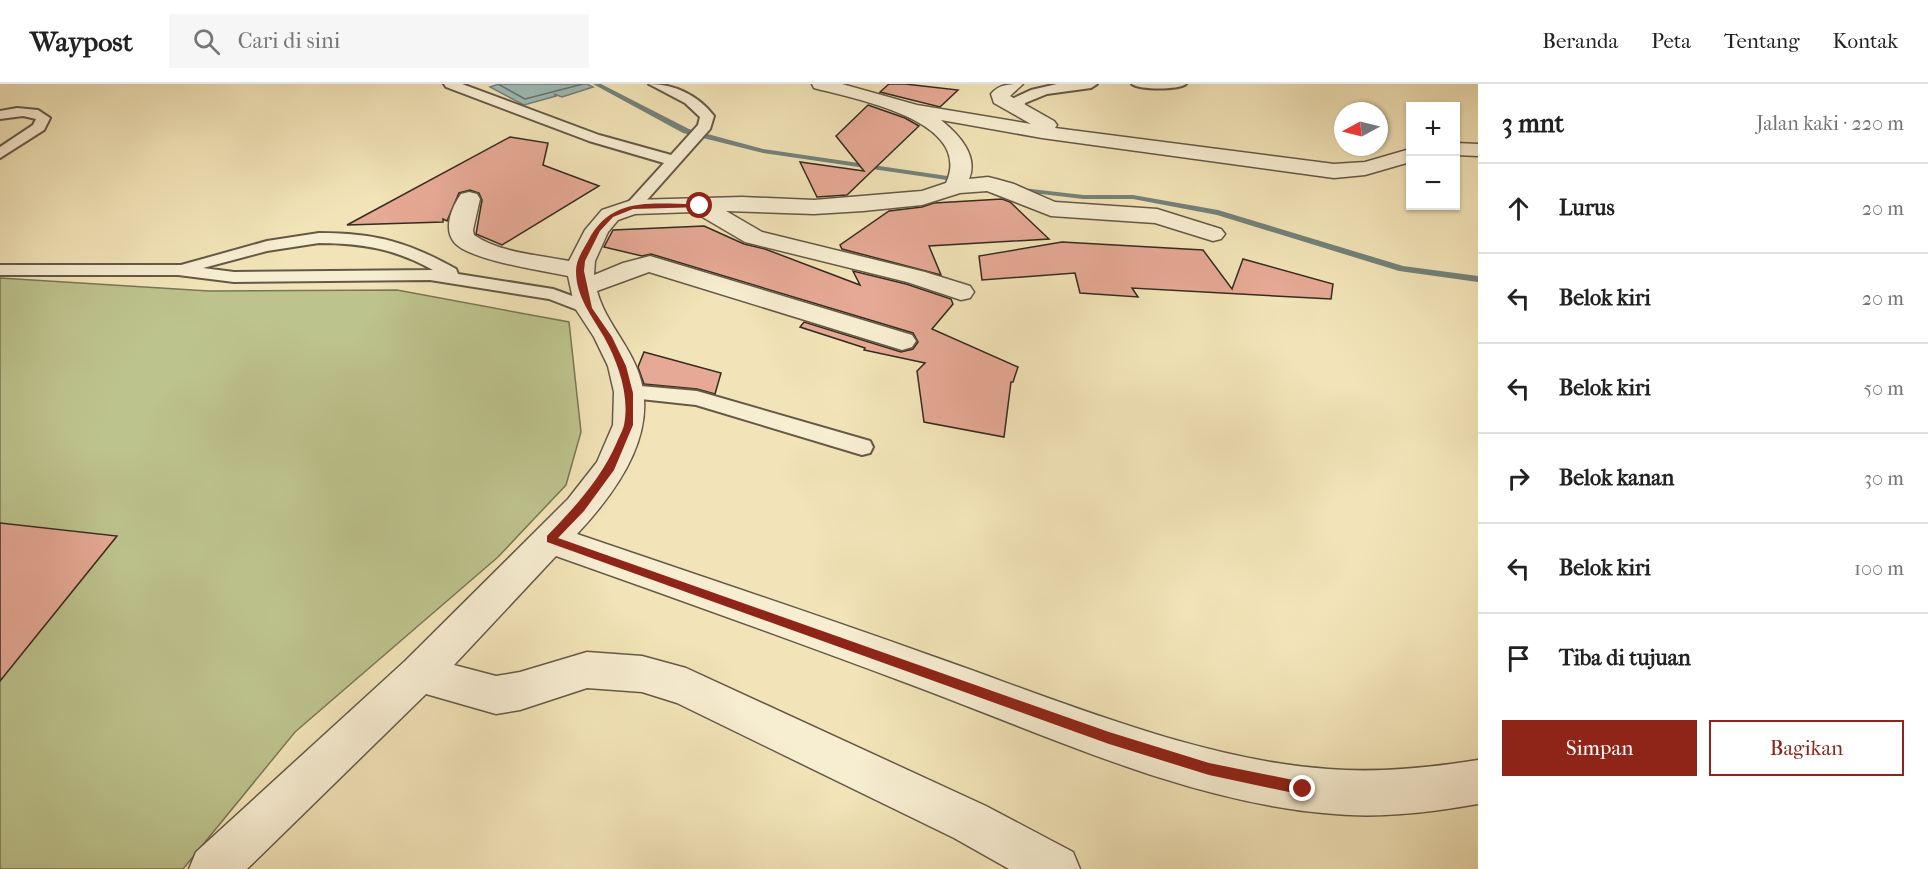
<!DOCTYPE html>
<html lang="id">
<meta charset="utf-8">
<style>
:root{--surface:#fff;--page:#f6f6f6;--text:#222;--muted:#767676;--line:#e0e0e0;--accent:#8f2418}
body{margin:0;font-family:"IM FELL French Canon",serif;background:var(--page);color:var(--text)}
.controls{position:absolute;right:18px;top:18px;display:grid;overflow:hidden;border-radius:0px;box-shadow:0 2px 4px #0004}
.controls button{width:54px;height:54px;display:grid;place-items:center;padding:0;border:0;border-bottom:2px solid var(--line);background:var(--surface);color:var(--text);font:30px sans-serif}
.compass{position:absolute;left:1334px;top:18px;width:54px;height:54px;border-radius:50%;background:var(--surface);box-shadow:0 2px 4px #0004;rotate:263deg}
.stop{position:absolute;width:18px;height:18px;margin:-14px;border:4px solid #8f2418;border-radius:50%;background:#fff}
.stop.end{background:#8f2418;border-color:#fff;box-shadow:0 2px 6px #0008}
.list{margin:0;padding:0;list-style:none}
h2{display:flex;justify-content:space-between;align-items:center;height:78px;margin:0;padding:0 24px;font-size:26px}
h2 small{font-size:20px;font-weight:400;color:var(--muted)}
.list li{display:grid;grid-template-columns:39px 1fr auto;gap:18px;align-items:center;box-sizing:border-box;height:90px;padding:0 24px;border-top:2px solid var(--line)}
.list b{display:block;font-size:22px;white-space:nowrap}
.list em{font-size:20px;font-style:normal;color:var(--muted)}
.actions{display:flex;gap:12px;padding:18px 24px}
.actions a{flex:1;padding:14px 0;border:2px solid var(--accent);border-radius:0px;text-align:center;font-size:21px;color:var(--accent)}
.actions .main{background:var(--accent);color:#fff}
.icon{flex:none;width:33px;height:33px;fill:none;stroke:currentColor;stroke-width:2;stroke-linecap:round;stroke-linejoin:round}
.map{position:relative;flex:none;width:1478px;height:785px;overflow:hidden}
header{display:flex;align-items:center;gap:36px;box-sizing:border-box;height:84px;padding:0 30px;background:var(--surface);border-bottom:2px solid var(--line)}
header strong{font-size:28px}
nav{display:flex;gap:33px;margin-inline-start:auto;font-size:21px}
.search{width:420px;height:54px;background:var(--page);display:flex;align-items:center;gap:15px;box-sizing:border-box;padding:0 21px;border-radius:0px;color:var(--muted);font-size:22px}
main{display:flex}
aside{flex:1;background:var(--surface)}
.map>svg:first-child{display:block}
.green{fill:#bdc38d;stroke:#7a7756;stroke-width:1.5}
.water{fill:#9ebcb8;stroke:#74827b;stroke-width:1.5}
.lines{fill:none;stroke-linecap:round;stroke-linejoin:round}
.shore{stroke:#6a746c;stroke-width:1.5}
.stream{fill:#74827b;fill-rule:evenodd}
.building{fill:#e6a995;stroke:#362b20;stroke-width:1.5}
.lane-casing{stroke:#655946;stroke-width:4}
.street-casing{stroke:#655946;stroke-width:3}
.lane{fill:#f7edd1;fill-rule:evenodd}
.street{fill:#f7edd1;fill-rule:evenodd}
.route{fill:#8f2418}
</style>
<header>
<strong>Waypost</strong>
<div class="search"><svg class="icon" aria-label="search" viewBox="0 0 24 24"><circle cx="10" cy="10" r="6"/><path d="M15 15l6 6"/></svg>Cari di sini</div>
<nav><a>Beranda</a><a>Peta</a><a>Tentang</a><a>Kontak</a></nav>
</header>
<main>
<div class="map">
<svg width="1478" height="785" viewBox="0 0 1478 785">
<rect width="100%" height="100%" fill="#f2e4b8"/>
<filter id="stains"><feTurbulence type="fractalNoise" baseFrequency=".00333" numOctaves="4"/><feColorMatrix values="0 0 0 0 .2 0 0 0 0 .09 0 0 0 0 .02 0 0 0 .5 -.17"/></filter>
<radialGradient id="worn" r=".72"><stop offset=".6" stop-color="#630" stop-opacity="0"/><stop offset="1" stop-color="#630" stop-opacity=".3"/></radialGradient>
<path class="green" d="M0,194l209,13 188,-1 172,32 12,110 -15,53 -68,72 -203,175 -112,137h-183z"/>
<path class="water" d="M499,0h88l6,3 -31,10 -8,-3 2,2 -32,9 -34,-18z"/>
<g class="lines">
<path class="shore" d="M498,0l27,15 58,-15"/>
<g class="stream">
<path d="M593,0h8l88,45 74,20 198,29 4,2 -4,2 -198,-29 -80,-20z"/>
<path d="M1013,103l70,8h50l85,15 185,56 75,10v6l-79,-11 -182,-56 -84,-16h-50l-67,-8h-3z"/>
</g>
</g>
<g class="building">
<path d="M889,0h16l53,6 -18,17 -60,-15z"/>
<path d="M868,21l37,13 14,8 -72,69 -30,2 -17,-35 64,9 -28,-35z"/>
<path d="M510,53l38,6 -5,22 56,21 -97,59 -26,-11 6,-34 -3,-7 -9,-3 -11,3 -12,28 -4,-2v3l-96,3z"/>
<path d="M1002,115l8,3 39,37 -120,7 12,29 -99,-26 -2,-4 49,-34 33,-4 12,-4z"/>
<path d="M704,142l40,18 21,5 95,36 -7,-14 53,13 45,15 2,5 -21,25 86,38 -5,15h-2l-7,55 -80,-15 -7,-51 8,-8 -61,-13 1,-2 -65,-21 4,-5 97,30 12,-3 5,-7 -5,-9 -262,-79 -9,2 -38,-9 9,-17z"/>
<path d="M1062,158l141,8 29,39 11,-30 90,25 -2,15 -199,-11 6,9 -58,-4 -5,-20 -93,7 -3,-24z"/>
<path d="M644,268l77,21 -6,21 -18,-5 -53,-5 -6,-17z"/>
<path d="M0,439l117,13 -117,145z"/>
</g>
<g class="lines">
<g class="lane-casing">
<g id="lane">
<path d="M444,0h18l137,51 72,20 27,-30 2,-8 -15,-14 -36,-19c25,0 49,11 65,32l-4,13 -72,81 -6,2 -8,-5 40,-44 -75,-22 -143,-54z"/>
<path d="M1057,0h40l-6,4 -44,6 -22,9 -2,9h-10l-2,-3 3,-11 17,-8z"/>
<path d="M1132,0h54c-7,6 -47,6 -54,0z"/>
<path d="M17,24l21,2 12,8 -6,12 -44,28v-11l33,-22 3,-6 -13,-3 -23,3v-8z"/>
<path d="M319,149c56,0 89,9 137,36l2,5 95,15 41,15 3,4 -3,4 -6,2 -39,-15 -119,-19 -196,2 -56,-7h-178v-10h181l86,-24zM319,159c42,0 77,6 114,27l-199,2 -31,-4 64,-17z"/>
<path d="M629,301l68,6 173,50 3,6 -3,6 -8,2 -166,-50 -74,-8 -3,-5 3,-5z"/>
</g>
</g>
<g class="street-casing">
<g id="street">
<path d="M812,0h30l75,21 114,19 -37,-21 -3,-9c8,-10 19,-10 32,-10l-13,12 44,25 3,4 -2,3 279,36 31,-2 45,-13v13l-45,13 -31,3 -292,-40 -101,-18c17,14 38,35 28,59l19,-2 8,2 18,5 41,18 102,7 64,20 4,5 -4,5 -8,2 -58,-18 -104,-7 -64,-25 -27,2 -38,12 -59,6 -49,3 -88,-3 36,21 163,40 45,14 4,6 -4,6 -9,2 -54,-18 -162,-40 -51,-30 -59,2 -17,6 -10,12 -13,29 -1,14 29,-12 27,-7 262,79 4,6 -4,6 -10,3 -253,-78 -52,19c7,27 27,48 38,73 29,63 -16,125 -58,170 117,40 235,79 352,121 124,43 268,105 399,114 50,4 100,-1 150,-9v44c-51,9 -103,15 -155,9 -140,-13 -279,-79 -411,-128 -118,-44 -237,-87 -356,-129l-102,109 42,11 24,-4 67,-20 55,4 44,12 300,138 87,46 7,17h-71l-55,-31 -277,-135 -35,-11 -55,-4 -67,22 -24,4 -70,-20 -179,175h-58l7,-17 209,-191 163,-162 29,-37 16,-37 1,-33 -6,-26 -14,-29 -19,-29 -7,-32c-24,-5 -100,-16 -114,-34 -11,-14 -2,-35 7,-48l8,-2 8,2 3,5 -7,31 1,5c26,18 65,20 95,26l16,-31 17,-20 30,-10 110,-3 72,3 108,-9 24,-8c29,-63 -92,-84 -132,-95z"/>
<path d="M1456,59l22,1v12l-22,-1z"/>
</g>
</g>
<use href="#lane" class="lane"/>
<use href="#street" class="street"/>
</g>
<path class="route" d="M700,120l3,3 -70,2 -20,8 -13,14 -15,30 -1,10 8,37 20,29 14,29 7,27v32l-19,45 -30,41 -26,27 551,194 100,31 94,19 5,2 2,5 -2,5 -5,1 -94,-20 -100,-31 -562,-202v-6c28,-29 54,-57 70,-94 2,-5 6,-12 7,-17 6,-29 -6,-63 -20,-88 -12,-21 -28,-40 -28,-66 0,-11 7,-21 12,-30 24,-47 67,-36 112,-37z"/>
<rect width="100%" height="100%" filter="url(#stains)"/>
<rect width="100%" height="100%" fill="url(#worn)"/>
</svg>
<div class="controls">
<button>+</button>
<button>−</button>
</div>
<svg class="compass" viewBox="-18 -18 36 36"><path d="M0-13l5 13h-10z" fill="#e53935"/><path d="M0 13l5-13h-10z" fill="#767676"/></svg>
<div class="stop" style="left:700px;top:122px"></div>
<div class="stop end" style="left:1303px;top:705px"></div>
</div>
<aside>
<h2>3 mnt<small>Jalan kaki · 220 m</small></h2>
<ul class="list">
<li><svg class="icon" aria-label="ahead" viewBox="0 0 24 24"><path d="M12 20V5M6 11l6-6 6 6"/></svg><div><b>Lurus</b></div><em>20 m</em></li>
<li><svg class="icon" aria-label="left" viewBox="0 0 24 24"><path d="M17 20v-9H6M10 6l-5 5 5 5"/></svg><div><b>Belok kiri</b></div><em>20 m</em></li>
<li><svg class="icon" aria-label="left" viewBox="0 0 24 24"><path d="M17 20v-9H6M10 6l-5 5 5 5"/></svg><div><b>Belok kiri</b></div><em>50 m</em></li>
<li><svg class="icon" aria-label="right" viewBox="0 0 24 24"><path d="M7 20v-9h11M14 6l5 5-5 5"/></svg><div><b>Belok kanan</b></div><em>30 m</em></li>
<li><svg class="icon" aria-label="left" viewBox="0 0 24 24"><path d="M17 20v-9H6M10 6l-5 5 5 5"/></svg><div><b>Belok kiri</b></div><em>100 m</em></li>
<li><svg class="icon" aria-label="arrive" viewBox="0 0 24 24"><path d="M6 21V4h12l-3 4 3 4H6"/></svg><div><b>Tiba di tujuan</b></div></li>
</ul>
<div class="actions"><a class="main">Simpan</a><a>Bagikan</a></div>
</aside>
</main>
